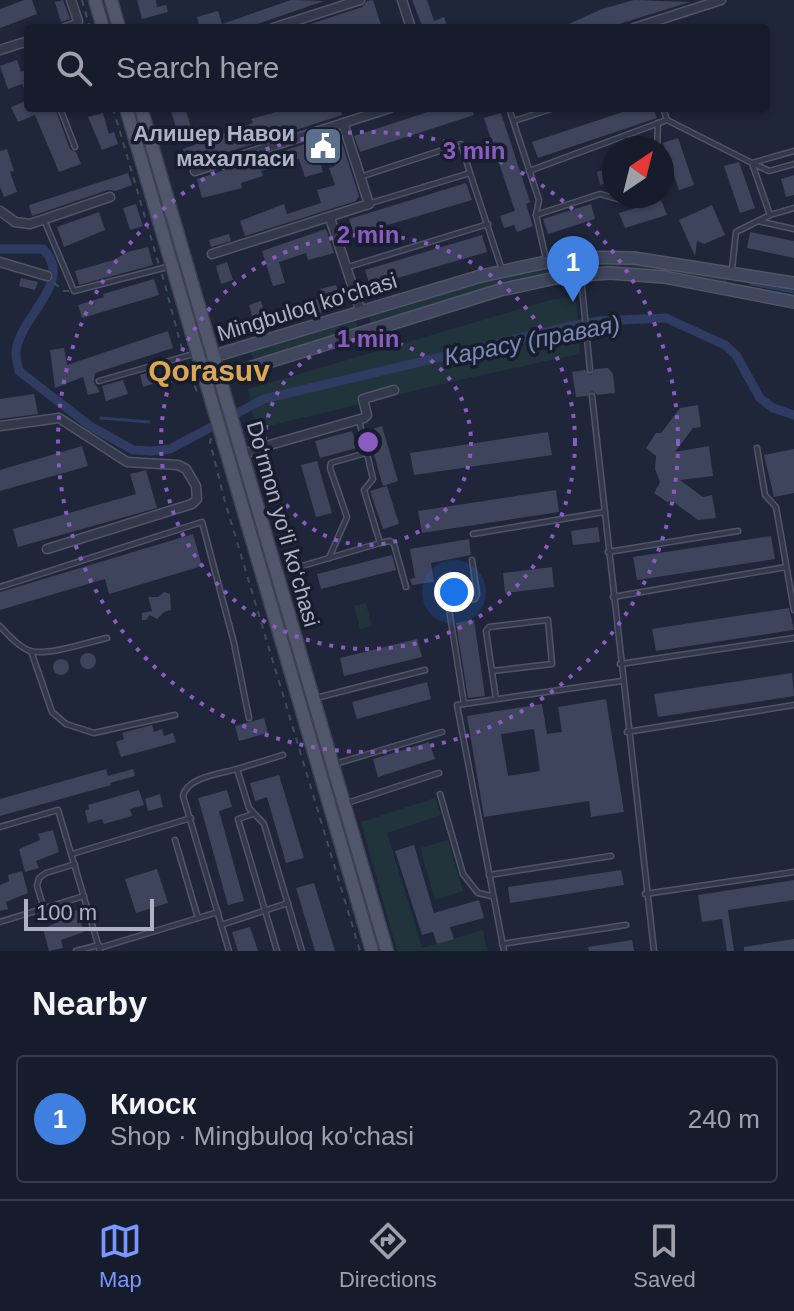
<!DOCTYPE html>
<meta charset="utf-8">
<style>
:root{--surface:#171c2c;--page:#242938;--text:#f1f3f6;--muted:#9ea1a9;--line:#363a48;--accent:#7a96ff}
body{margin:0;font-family:Arial,sans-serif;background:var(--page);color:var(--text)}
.compass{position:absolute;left:602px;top:136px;width:72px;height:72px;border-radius:50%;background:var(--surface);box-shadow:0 2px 6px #0004;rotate:35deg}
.scale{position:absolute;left:24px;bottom:20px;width:130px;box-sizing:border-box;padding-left:8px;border:4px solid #adb2c7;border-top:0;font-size:22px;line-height:28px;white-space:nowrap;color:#adb2c7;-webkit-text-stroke:6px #181d2e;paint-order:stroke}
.you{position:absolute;left:454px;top:592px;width:28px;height:28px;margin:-20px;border:6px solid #fff;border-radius:50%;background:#1a73e8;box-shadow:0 0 0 12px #1a73e833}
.badge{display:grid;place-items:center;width:52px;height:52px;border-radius:50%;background:var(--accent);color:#fff;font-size:26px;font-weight:700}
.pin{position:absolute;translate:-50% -66px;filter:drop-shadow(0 2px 4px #0008)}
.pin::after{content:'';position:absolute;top:42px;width:28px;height:24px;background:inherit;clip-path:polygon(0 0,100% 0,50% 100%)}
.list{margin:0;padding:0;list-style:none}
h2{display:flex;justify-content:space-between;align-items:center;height:104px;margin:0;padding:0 32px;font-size:34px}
h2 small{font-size:26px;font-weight:400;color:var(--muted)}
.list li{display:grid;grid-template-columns:52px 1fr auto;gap:24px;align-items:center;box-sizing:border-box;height:128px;margin:0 16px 16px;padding:0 16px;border:2px solid var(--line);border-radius:8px}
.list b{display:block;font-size:30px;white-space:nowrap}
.list p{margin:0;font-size:26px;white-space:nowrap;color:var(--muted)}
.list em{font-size:26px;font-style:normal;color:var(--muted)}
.icon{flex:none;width:44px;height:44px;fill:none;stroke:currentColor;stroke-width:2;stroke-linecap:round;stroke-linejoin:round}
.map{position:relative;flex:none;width:794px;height:951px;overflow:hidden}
.search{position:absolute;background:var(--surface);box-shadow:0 2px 6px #0004;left:24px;right:24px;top:24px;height:88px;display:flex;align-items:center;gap:20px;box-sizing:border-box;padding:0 28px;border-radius:8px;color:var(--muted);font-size:30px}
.sheet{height:248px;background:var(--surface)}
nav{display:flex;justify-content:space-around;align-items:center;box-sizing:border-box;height:112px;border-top:2px solid var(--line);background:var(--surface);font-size:22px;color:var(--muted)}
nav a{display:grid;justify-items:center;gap:4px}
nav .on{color:var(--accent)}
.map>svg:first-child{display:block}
.green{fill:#21333b}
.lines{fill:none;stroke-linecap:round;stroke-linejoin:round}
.stream{stroke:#2f3b61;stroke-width:3}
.canal{stroke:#2f3b61;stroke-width:9}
.building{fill:#3d445c;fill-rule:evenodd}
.lane-casing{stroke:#505568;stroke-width:7}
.street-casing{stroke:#505568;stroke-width:11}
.secondary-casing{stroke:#505568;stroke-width:14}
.primary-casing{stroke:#3c4154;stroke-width:15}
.path{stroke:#3b4f55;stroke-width:2;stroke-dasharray:6 6;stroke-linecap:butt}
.lane{stroke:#33384a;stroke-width:4}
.street{stroke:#33384a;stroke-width:8}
.secondary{stroke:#40465d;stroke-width:11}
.primary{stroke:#50576a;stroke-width:12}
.ring{fill:none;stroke:#8c5bc2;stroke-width:4;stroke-dasharray:4 8}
.labels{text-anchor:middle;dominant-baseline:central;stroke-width:7;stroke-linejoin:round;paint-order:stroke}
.poi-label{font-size:22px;font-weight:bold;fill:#adb2c7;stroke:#181d2e;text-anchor:end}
.street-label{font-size:22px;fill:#adb2c7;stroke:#181d2e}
.water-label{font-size:24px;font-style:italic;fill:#7a89b6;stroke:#181d2e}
.district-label{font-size:30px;font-weight:bold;fill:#dca752;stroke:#181d2e}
.centre{fill:#8c5bc2;stroke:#181d2e;stroke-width:4}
.ring-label{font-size:24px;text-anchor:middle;font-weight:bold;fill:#8c5bc2;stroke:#181d2e;stroke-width:7;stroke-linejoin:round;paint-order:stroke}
</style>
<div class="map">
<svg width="794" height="951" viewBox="0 0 794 951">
<rect width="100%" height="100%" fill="#1f263a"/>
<g class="green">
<path d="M594,262l49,2 84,13v5l-85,-13 -48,-2z"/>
<path d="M563,265v5l-58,12 -134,41 -2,-6 122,-37z"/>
<path d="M576,297l4,57 -108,23 -216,52 -8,-40 306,-90z"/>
<path d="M356,321l2,7 -105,32 -2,-8z"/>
<path d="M366,603l6,23 -12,3 -6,-23z"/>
<path d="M435,798l6,17 -54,18 35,115 61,-18 4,21h-90l-36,-129z"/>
<path d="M448,840l15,51 -28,9 -15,-52z"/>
</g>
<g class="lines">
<g class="stream">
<path d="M751,284l43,8"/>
<path d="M101,418l48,4"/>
</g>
<path class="canal" d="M0,249h43c33,33 -24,67 -27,103 -1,6 2,13 3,19l71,55 43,24 19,1 18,-2 94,-50 307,-73 27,-5 68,-3 59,27 11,10 24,43 13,10 21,7"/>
</g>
<g class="building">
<path d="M24,0h8l5,14 -37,14v-19z"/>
<path d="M63,0l7,19 -9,3 -6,-20z"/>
<path d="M137,0h19l1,7 9,-2 2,7 -26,7z"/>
<path d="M291,0l33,1 -78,27h-46l-3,-11 21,-6 4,13z"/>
<path d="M373,0l9,28h-84l64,-21 5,-6z"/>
<path d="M412,0h15l7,21 10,-4 4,11h-25z"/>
<path d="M634,0l56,2 -84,26h-46l42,-19z"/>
<path d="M17,60l4,12 7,-3v29l-6,-14 -14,5 -8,-23z"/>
<path d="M28,100v8h27l15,41 6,3 5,12 -22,8 -24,-57 -17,7 -7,-15z"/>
<path d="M170,108h15l7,22 -14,4z"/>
<path d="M289,108h51l2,7 -154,50 -5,-16 70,-26 -2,-4z"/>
<path d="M440,108h32l2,7 -114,37 -6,-16z"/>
<path d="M635,108h18l4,10 -119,40 -6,-16z"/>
<path d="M103,113l6,21 5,-2 4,12 -16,6 -14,-33z"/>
<path d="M501,113l29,89 -4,2 7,22 -16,6 -3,-7 -10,3 -4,-12 15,-5 -31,-93z"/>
<path d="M339,133l20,63 -3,5 -111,35 -5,-15 44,-17 3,10 34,-11 -4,-13 18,-5 -6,-17 6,-2 -9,-29z"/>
<path d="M678,138l16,47 -15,5 -16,-47z"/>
<path d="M314,141l9,31 -18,5 -6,-18 -38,12 2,5 -22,7 1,5 -40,10 -5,-19z"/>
<path d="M7,149l7,22 -4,1 7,20 -13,5 -4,-10v-36z"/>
<path d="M739,162l16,46 -15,5 -16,-47z"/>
<path d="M614,166v15l-14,4 -3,-13z"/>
<path d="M128,173l4,12 -16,6 -8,-1 -76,26 -3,-11z"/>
<path d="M794,175v20l-8,2 -5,-18z"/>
<path d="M466,183l6,17 -118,35 -5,-16z"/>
<path d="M661,200l6,15 -42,13 -6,-15z"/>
<path d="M136,204l7,22 -13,4 -7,-22z"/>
<path d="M591,204l4,15 -47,15 -5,-15z"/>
<path d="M712,205l13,30 -21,9 -7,-3 -2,15 -16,-36z"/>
<path d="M99,212l6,18 -41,17 -7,-20z"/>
<path d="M326,229l8,24 -26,7 -2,-7 -27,9 6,21 -12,3 -11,-35z"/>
<path d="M750,232l44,9v17l-47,-10z"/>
<path d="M229,234l2,7 -20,6 -2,-7z"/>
<path d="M482,235l5,17 -117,34 -5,-16z"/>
<path d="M148,247l5,18 -74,20 -4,-14 39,-11 13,-8z"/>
<path d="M227,262l6,18 -12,4 -5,-18z"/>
<path d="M21,278l17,4 -3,8 -16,-4z"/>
<path d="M154,279l5,16 -77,23 -4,-13 26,-8 -1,-3z"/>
<path d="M336,285l7,21 -59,18 -4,-17 43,-9 -3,-9z"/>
<path d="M261,301l6,22 -12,3 -6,-21z"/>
<path d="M168,331l5,17 -78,25 -1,9 6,10 -12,3 -5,-18 -28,11 -5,-38 14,-2 3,17z"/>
<path d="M178,364l4,13 -13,3 -3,-13z"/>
<path d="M608,368l5,6 2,19 -18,2 -5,-4 -5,5 -11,1 -4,-25 13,-2 6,5 4,-6z"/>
<path d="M152,371l4,12 -13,4 -3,-12z"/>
<path d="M123,380l5,14 -22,7 -4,-15z"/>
<path d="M34,394l4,20 -38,5v-20z"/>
<path d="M698,405l3,22 -8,1 -18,24 34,-6 4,30 -33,4 23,17 9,-2 4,23 -18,2 -26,-19 -5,1 -13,-9 6,-11 -5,-13 1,-13 -10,-8 10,-15h5l19,-25z"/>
<path d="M382,426l16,55 -15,5 -16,-55z"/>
<path d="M352,431l5,17 -37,10 -5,-17z"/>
<path d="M548,432l4,23 -138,20 -4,-22z"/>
<path d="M82,446l6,20 -88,25v-21z"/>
<path d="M794,449v44l-20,4 -10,-42z"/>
<path d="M317,461l15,52 -16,4 -15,-52z"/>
<path d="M146,470l11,38 -139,39 -5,-18 123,-35 -6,-20z"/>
<path d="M387,486l12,38 -16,5 -13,-38z"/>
<path d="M556,490l3,22 -137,21 -4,-22z"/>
<path d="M598,527l2,15 -27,3 -2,-14z"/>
<path d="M193,534l9,32 -93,28 -4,-15 -105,31v-18z"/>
<path d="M771,536l4,23 -138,21 -4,-23z"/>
<path d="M469,539l2,16 -40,8 3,19 -22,3 -2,-6 5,-1 -5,-29z"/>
<path d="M392,555l4,15 -75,19 -4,-15z"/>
<path d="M552,567l2,20 -49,6 -2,-20z"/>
<path d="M463,574l3,20 -25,4 -3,-21z"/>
<path d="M164,592l6,2 1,16 -7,2 -7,7 -7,-4 -4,5h-4v-7l10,-2 -4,-14h10z"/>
<path d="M789,608l5,22 -138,21 -4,-22z"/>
<path d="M474,620l11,76 -17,2 -12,-75z"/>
<path d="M417,639l5,18 -78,19 -4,-18z"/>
<circle cx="88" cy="661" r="8"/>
<circle cx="61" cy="667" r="8"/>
<path d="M792,673l2,23 -136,21 -4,-23z"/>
<path d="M427,682l4,17 -74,20 -5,-17z"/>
<path d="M606,699l18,113 -33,5 -2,-16 -105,16 -17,-101 75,-12 5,30 15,-2 -4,-25zM534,729l6,42 -32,5 -7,-42z"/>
<path d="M264,718l4,15 -29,8 -4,-15z"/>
<path d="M152,725l2,7 8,-3 2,7 9,-3 3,9 -55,15 -5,-15 8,-3 -2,-6z"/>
<path d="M429,742l6,17 -57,18 -5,-18z"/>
<path d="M106,769l2,7 25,-7 2,7 -25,7 1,2 -111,31v-17z"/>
<path d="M279,775l25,83 -18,5 -19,-66 -12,4 -5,-18z"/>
<path d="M139,790l5,15 -14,4 2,7 -28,8 -2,-5 -14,4 -3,-12 4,-2 -1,-4z"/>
<path d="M227,790l5,17 -13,4 25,90 -16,4 -30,-107z"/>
<path d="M160,794l3,13 -15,4 -3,-12z"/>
<path d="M53,830l6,22 -23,9 3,7 -14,4 -6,-23 21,-9 -2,-6z"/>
<path d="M414,845l20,68 45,-13 5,18 -34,9 4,12 -17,5 -4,-12 -11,3 -27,-84z"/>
<path d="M157,869l11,34 -32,10 -11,-34z"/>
<path d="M621,870l3,15 -114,18 -2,-16z"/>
<path d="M22,871l6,22 -22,9 2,7 -8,2v-26l9,-4 -1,-6z"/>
<path d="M794,880v20l-66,10 6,41h-7l-5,-32 -20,3 -4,-27z"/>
<path d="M314,883l21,68h-20l-19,-63z"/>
<path d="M77,910l7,22 -23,8 2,8 -14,3 -6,-22 21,-10 -1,-5z"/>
<path d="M250,927l8,24h-20l-6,-19z"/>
<path d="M794,939v12h-50v-4z"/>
<path d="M632,940l2,11h-45l-1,-4z"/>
</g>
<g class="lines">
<g class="lane-casing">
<g id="lane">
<path d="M60,108l15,39"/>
<path d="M509,108l30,92 -3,15"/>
<path d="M663,108l4,12 85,43 18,52 -34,17 -4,37"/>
<path d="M514,121l40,-13"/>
<path d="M657,148l1,-25"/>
<path d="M794,151l-42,12 17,8 25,-7"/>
<path d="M529,171l138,-51"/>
<path d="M662,174l2,12 -2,1"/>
<path d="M363,176l98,-32 9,29"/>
<path d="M371,203l99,-30 32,97"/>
<path d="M770,215l24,-7"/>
<path d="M44,220l30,71 97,-25"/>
<path d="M758,221l36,8"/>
<path d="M546,259l-10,-44 64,-21 21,6 13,-4"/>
<path d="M348,267l140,-43"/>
<path d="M581,277l9,93"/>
<path d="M99,381l98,-28"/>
<path d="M592,396l62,555"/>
<path d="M757,448l8,47 11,12 18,103"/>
<path d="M473,534l131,-22"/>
<path d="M380,543l10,-2 4,3 12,43"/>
<path d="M608,552l130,-21"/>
<path d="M329,558l18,-41 -17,-49 1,-5 35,-10"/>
<path d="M302,566l78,-23 -16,-53 9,-11 -14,-59"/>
<path d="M0,587l202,-65 32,121 15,75"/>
<path d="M613,597l173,-30"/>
<path d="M0,626c8,9 19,21 30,25 18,5 59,-9 77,-13"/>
<path d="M31,651l21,61 14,12 28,9 81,-18"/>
<path d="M620,664l174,-26"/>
<path d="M492,671l60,-7 -4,-44 -59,7 -3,4 10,68"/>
<path d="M316,698l109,-28"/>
<path d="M464,704l-16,-101 27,-4 2,-5 -5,-34"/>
<path d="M627,732l167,-27"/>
<path d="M335,764l107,-32"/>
<path d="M237,769l46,-14"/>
<path d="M440,794l23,80 15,19 14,3"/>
<path d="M347,803l92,-30"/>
<path d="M253,814l-15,5 39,132"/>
<path d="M0,827l58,-17 42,141"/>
<path d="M175,840l23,78"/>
<path d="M72,854l119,-36"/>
<path d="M489,875l122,-19"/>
<path d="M645,894l149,-22"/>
<path d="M44,909l-7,-23 2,-8 7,-5 29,-9"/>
<path d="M0,922l84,-26"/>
<path d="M221,925l67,-22"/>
<path d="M502,944l124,-19"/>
<path d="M99,948l119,-36"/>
<path d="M76,951l23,-6"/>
<path d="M229,951l-46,-155c4,-19 37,-22 54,-27l12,39 15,16 38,127"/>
<path d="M504,951l-47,-246 165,-24"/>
</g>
</g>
<g class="street-casing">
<g id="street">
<path d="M402,0l9,28"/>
<path d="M65,28l12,-4 1,-3 -7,-21"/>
<path d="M273,28l87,-28"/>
<path d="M634,28l87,-28"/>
<path d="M0,50l28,-9"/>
<path d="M195,171l195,-63"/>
<path d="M0,211l15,11 15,2 80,-27"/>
<path d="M330,218l31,94"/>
<path d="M212,254l157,-50 -26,-81"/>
<path d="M0,262l47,14"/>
<path d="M0,426l59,-8 68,44 51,3 8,4 10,17 1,13 -5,5 -145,45"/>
<path d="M243,455l16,-7 105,-30 3,-3 -4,-16 31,-9"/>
</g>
</g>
<g class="secondary-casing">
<path id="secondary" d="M794,283l-160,-25 -64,-1 -89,19 -267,80 -12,15 18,6 280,-87 65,-14 45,-3 54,4 130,25"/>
</g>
<g class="primary-casing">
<g id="primary">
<path d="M95,0l8,28"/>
<path d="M111,0l8,28"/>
<path d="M126,108l246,843"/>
<path d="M141,108l246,843"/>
</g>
</g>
<g class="path">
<path d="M82,0l8,28"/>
<path d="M113,108l46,157"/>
<path d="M162,274l20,75"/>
<path d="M54,283l10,8h5"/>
<path d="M187,363l11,32"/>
<path d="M211,438l-1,4 15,60 135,449"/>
</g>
<use href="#lane" class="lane"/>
<use href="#street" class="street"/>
<use href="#secondary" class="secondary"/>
<use href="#primary" class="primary"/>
</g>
<g class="ring">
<circle cx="368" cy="442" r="103"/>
<circle cx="368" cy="442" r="207"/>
<circle cx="368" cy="442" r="310"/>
</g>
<defs>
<g id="civic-square" transform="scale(2)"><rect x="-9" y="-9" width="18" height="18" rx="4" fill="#5c6f8a" stroke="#181d2e"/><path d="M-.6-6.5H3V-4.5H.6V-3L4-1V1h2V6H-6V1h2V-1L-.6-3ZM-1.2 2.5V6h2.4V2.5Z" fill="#fff"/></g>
</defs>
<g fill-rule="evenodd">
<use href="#civic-square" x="323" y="146"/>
</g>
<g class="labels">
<g class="poi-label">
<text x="295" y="133">Алишер Навои<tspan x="295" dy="25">махалласи</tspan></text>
</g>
<g class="street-label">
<text transform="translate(307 307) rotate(-17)">Mingbuloq ko'chasi</text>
<text transform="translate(283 524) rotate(74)">Do‘rmon yo‘li ko‘chasi</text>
</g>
<g class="water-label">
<text transform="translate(532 340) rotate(-11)">Карасу (правая)</text>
</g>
<g class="district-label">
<text x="209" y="370">Qorasuv</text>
</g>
</g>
<circle cx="368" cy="442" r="12" class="centre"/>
<g class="ring-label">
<text x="474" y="159">3 min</text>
<text x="368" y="243">2 min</text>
<text x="368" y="347">1 min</text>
</g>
</svg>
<svg class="compass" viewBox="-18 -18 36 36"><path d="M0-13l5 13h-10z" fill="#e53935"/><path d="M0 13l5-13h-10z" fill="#9ea1a9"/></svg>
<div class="scale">100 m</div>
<div class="you"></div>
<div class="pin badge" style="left:573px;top:302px;background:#3f7fe0">1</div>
<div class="search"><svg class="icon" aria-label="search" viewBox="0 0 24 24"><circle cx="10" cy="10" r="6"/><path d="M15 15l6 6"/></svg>Search here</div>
</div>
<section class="sheet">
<h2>Nearby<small></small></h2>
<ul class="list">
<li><span class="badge" style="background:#3f7fe0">1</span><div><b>Киоск</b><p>Shop · Mingbuloq ko'chasi</p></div><em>240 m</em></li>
</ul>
</section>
<nav>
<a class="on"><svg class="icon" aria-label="map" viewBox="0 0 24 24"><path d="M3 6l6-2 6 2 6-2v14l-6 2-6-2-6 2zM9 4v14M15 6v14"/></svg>Map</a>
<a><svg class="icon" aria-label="directions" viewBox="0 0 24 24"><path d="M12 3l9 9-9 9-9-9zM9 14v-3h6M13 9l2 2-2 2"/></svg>Directions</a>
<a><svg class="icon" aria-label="saved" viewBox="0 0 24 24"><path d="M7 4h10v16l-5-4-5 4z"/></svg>Saved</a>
</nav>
